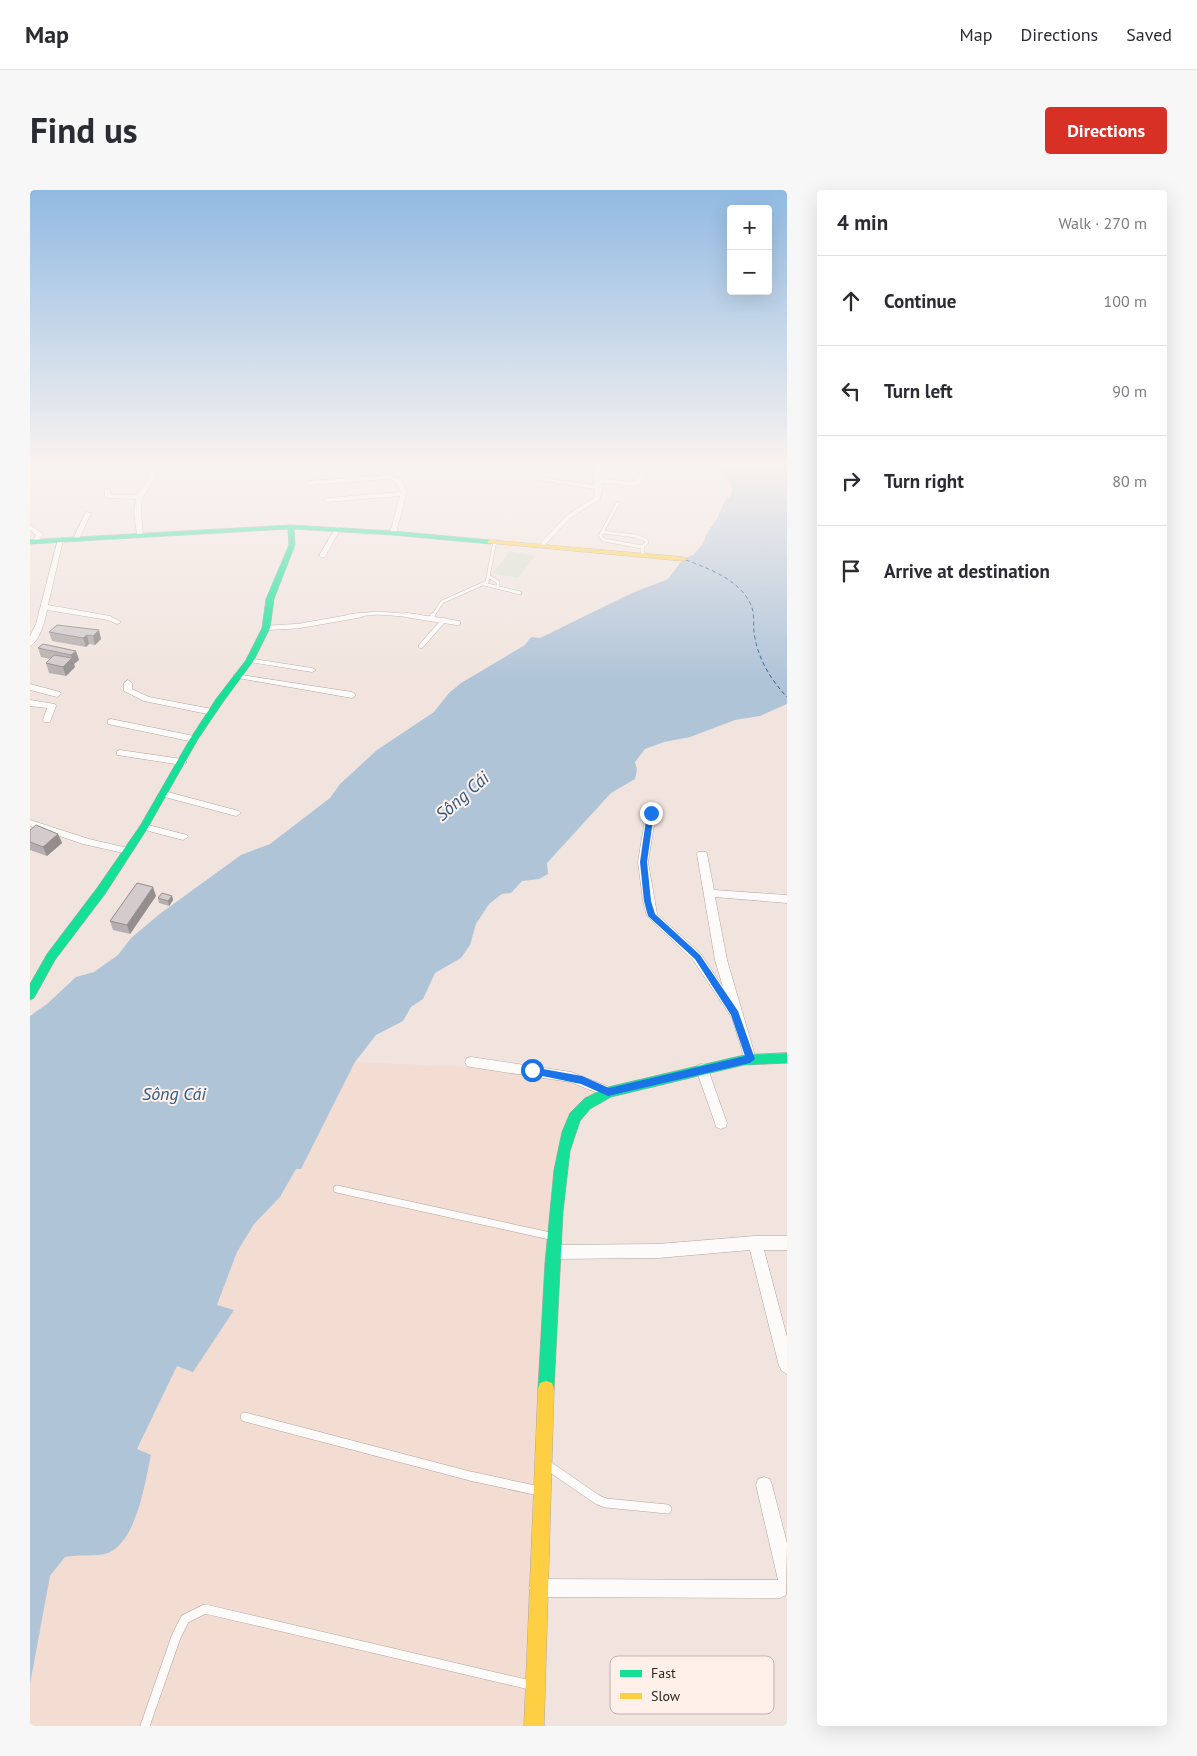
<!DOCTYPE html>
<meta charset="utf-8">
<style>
:root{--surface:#fff;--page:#f7f7f7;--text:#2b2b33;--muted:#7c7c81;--line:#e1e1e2;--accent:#d93025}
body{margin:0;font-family:"PT Sans",sans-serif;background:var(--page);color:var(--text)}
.controls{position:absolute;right:15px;top:15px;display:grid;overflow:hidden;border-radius:5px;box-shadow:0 5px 20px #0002}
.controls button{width:45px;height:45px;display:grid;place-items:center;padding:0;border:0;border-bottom:1px solid var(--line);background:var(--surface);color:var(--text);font:25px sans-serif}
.stop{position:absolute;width:15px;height:15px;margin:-11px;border:4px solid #1a73e8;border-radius:50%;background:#fff}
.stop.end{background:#1a73e8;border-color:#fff;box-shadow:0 1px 5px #0008}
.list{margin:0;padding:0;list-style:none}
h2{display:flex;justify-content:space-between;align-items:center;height:65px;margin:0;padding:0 20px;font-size:21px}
h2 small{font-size:16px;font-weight:400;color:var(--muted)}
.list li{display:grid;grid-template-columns:32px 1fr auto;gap:15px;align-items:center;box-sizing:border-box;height:90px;padding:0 20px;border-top:1px solid var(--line)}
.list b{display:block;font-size:19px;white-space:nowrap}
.list em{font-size:16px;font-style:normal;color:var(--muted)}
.icon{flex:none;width:28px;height:28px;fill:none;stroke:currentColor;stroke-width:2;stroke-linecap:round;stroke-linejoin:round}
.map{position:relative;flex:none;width:757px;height:1536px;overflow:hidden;border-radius:5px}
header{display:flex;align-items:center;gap:30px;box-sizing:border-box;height:70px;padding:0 25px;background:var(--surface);border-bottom:1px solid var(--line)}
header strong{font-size:24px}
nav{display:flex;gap:28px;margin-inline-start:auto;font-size:18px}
.intro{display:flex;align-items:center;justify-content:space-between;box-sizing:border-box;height:120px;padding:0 30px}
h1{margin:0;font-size:35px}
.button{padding:12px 22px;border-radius:5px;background:var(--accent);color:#fff;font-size:18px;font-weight:700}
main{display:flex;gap:30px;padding:0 30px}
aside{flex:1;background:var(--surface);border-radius:5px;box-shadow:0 5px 20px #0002}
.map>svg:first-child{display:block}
.built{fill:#f3dcd1}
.green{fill:#d7decf}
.water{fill:#b0c4d8}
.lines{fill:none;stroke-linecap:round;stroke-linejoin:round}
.ferry{stroke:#285c86;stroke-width:1;stroke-dasharray:4 3;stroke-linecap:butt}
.lane-far3-casing{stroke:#b0a6a1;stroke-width:4}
.lane-far2-casing{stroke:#b0a6a1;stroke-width:5.5}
.lane-far1-casing{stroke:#b0a6a1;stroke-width:8}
.lane-casing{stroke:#b0a6a1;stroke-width:10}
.street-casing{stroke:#b0a6a1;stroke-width:1}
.fast-casing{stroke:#b0a6a1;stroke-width:1}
.slow-casing{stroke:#b0a6a1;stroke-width:1}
.lane-far3{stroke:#fdfbfa;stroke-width:3}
.lane-far2{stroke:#fdfbfa;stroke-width:4.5}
.lane-far1{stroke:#fdfbfa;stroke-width:7}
.lane{stroke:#fdfbfa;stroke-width:9}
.street{fill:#fdfbfa;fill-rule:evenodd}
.fast{fill:#16e098;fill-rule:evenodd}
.slow{fill:#ffcf43;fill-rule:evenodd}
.wall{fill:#b5afaf}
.shaded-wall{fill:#948e8f}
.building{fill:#d3cbcc;stroke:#948e8f}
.route{fill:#1a73e8}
.labels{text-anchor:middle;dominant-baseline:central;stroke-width:4;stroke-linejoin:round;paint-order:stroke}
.water-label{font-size:18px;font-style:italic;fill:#285c86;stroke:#fff0ea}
.key{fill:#fff0ea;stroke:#c0b3ae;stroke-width:1}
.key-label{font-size:14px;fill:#2e2521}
</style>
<header>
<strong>Map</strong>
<nav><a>Map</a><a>Directions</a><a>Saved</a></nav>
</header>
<div class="intro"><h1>Find us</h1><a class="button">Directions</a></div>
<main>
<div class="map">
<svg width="757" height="1536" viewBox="0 0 757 1536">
<rect width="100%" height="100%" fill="#f1e4de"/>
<path class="built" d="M325,872l117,5 106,16 19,9 -28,23 -44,611h-495v-42l19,-108 16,-19 44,-4 13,-13 13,-20 16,-64 -14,-6 40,-84 57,-56 -17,-4 20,-54 17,-28 26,-27 16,-28 5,-1z"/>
<path class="green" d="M480,361l25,5 -17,22 -25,-5z"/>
<path class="water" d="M691,275h66v239l-27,12 -25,4 -45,17 -26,5 -19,7 -10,13 2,8 -2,9 -24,14 -64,70 1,11 -9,5 -17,2 -11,12 -9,1 -13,10 -13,20 -6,21 -9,13 -26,15 -12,26 -12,8 -8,14 -27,14 -21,27 -54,107h-5l-16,28 -26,27 -17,28 -20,53 17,5 -41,62 -16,-6 -40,83 14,6c-6,27 -14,86 -43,98 -11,4 -30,1 -43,4l-15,19 -20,108v-668l17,-12 29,-27 18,-5 24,-17 13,-17 30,-25 80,-58 29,-11 60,-46 10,-14 37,-34 57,-38 15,-19 12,-10 64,-38 6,-8 9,1 92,-45 36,-14 15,-20 10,-4 10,-11 3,-9 12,-18 6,-15 7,-7 1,-7z"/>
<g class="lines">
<path class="ferry" d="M656,370c24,9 54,20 65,45 4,9 2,18 3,27 3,25 16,47 33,65"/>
<g class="lane-far3-casing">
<g id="lane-far3">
<path d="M588,313l-18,33 4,4 38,7 1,8"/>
<path d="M573,342l33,4 10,4 1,3 -5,4"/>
<path d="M460,387l8,5v4"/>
<path d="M454,394l36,9"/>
<path d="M318,426l29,-3 41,3"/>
<path d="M403,426l9,-14 45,-20 8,-41"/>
</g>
</g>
<g class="lane-far2-casing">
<g id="lane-far2">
<path d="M376,425l52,8"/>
<path d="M401,428l2,-3"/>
<path d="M236,438l33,-2 62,-11"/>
<path d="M391,456l23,-26"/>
</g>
</g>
<g class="lane-far1-casing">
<path id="lane-far1" d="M307,999l213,47"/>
</g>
<g class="lane-casing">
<g id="lane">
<path d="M215,1227l225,59 69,15"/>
<path d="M520,1277l48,33 8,3 61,6"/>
<path d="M115,1536l31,-89 9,-18 20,-10 325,76"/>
</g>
</g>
<g class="street-casing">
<g id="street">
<path d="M118,275h6l3,11 -15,23 -1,13 2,23 -3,2 -3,-2 -3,-23 2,-13 -28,-1 -3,-2v-7l5,-1 1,7h26c7,-12 16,-16 11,-30z"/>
<path d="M564,275h6l1,14 33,3 4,-6 8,-2 3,2 -6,2 -2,5 -6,3 -34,-3 1,5 -2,11 -30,19 -26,28h-4v-2l26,-28 29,-19v-8l-57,-9 3,-2 53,7z"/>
<path d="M359,285l12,5 6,12 -11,41 -3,2 -3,-2 10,-37 -73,6 -3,-2 3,-2 74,-6 -6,-11 -6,-2 -80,6 -3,-2 3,-2z"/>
<path d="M56,322l5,1 -12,26 -5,1 -1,-1z"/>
<path d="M0,335l13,9 -5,8 -5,-1 3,-6 -6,-5z"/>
<path d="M306,337l5,1 -16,29h-4l-2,-1z"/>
<path d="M28,349l5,1 -15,65 62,11 11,6 -4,2 -9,-4 -61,-10c-2,11 -7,31 -17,36v-10l6,-12z"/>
<path d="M217,468l65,10 4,2 -4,2 -62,-10h-3z"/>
<path d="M205,484l117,18 4,3 -4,3 -114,-20 -4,-2z"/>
<path d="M98,490l4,3v6l17,8 63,12 4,3 -4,3 -68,-14 -20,-10v-8z"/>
<path d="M0,494l30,8 1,2 -4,3 -27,-7z"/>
<path d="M0,510l25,4 1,2 -6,16h-6l-1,-2 4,-12 -17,-2z"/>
<path d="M81,529l83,17 4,3 -4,3 -86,-18v-4z"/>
<path d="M90,560l62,9 5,3 -5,3 -65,-10v-4z"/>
<path d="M134,601l75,20 2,2 -5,3 -75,-20 -2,-2z"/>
<path d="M621,620l5,3 -8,49 9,52 44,40 22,33 -8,-27 -18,-106 1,-2h8l1,2 7,36 73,5v8l-72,-6 12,63 29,99 -2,4 -4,1 -4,-1 -14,-45 -39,-58 -46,-44 -4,-15 -5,-39 8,-49z"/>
<path d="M0,630l59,19 43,10 1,2 -5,3 -45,-10 -53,-18z"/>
<path d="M114,634l43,11 1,2 -5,3 -42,-11 -2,-2z"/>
<path d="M441,867l100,15 41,16 2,4 -2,4 -4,1 -38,-15 -99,-15 -4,-1 -2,-4 2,-4z"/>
<path d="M672,874l4,1 2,4 19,54 -1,4 -5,2 -5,-2 -1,-4 -19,-54 2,-4z"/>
<path d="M725,1046h32v14h-23l23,87v37l-5,-3 -3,-5 -29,-116 -92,8 -105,1 -5,-2 -2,-5 2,-5 5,-2 105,-1z"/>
<path d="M734,1287l6,2 2,6 15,58 -1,52 -6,3 -242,-1 -6,-3 -3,-6 3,-6 6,-3 240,1 -22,-95 2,-6z"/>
</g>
</g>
<g class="fast-casing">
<g id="fast">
<path d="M261,335l102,6 97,9 3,2 -3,2 -97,-9 -99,-6 1,16 -21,54 -4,29 -16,32 -31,42 -25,37 -51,90 -42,65 -50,66 -21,38 -4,2v-16l17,-30 50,-66 43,-62 50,-87 26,-40 30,-39 16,-32 4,-29 23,-54 -1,-16 -258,15v-4z"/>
<path d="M757,863v10l-43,2 -133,32 -21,12 -10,12 -10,30 -7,61 -9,177 -2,6 -6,2 -6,-2 -2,-6 7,-126 9,-93 8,-38 8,-19 15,-15 23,-11 136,-32z"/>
</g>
</g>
<g class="slow-casing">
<g id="slow">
<path d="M460,350l193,17 4,2 -4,2 -195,-18v-2z"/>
<path d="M516,1191l6,2 2,6 -10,337h-20l14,-337 2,-6z"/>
</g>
</g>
<use href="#lane-far3" class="lane-far3"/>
<use href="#lane-far2" class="lane-far2"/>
<use href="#lane-far1" class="lane-far1"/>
<use href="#lane" class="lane"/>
<use href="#street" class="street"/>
<use href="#fast" class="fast"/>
<use href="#slow" class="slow"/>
</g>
<g class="wall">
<path d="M27,435l44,14 -6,6 -6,-1 -3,3 -34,-6 -3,-9z"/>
<path d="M8,458l38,3 3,9 -5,4 1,3 -9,9 -17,-3 -3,-10 4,-4 -9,-2z"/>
<path d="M0,640l28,4 4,9 -15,13 -17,-6z"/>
<path d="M126,706l-26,38 -17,-4 -3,-9z"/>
<path d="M142,706l1,4 -4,6 -10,-3 -1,-5z"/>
</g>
<g class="shaded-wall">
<path d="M69,440l2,9 -6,6 -2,-9z"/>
<path d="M57,445l2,9 -3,3 -3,-9z"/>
<path d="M46,461l3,9 -5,4 -3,-9z"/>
<path d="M42,468l3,9 -9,9 -3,-9z"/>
<path d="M28,644l4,9 -15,13 -4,-9z"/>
<path d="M123,697l3,9 -26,38 -3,-9z"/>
<path d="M142,706l1,4 -4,6 -1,-5z"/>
</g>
<g class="building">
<path d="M27,435l42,5 -6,6 -6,-1 -4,3 -34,-6z"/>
<path d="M13,454l33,7 -5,4 -33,-7z"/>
<path d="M24,465l18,3 -9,9 -17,-4z"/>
<path d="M6,635l22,9 -15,13 -13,-5v-12z"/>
<path d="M107,693l16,4 -26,38 -17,-4z"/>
<path d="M132,703l10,3 -4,5 -10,-3z"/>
</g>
<linearGradient id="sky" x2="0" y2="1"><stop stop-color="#91bae2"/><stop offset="0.56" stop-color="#f9f3f0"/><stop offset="1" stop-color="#f9f3f0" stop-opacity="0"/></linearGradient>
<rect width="757" height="490" fill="url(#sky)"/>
<path class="route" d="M621,621l3,2 -7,49 4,39 4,13 45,41 38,56 17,48 -5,4 -142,33 -27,-12 -53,-11v-5l4,-1 50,9 27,12 136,-32 -14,-41 -36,-56 -47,-43 -4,-15 -4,-39 7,-49z"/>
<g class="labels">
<g class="water-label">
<text transform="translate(432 606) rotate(-41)">Sông Cái</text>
<text x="144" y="903">Sông Cái</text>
</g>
</g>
<rect x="580" y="1466" width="164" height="58" rx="8" class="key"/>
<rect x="590" y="1480" width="22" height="7" fill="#16e098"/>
<rect x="590" y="1503" width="22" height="6" fill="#ffcf43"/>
<g class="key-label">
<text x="621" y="1488">Fast</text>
<text x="621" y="1511">Slow</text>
</g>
</svg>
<div class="controls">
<button>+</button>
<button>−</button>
</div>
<div class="stop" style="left:502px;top:880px"></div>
<div class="stop end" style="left:621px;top:623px"></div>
</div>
<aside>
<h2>4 min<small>Walk · 270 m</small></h2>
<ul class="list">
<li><svg class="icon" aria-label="ahead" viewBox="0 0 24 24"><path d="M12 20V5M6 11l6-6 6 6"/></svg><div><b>Continue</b></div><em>100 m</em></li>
<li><svg class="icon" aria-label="left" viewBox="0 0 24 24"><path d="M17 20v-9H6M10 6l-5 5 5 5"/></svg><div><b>Turn left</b></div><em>90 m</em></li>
<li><svg class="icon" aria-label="right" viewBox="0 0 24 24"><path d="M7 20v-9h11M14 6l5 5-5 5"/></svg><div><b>Turn right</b></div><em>80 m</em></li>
<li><svg class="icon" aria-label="arrive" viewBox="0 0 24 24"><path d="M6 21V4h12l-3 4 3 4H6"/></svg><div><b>Arrive at destination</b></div></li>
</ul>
</aside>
</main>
